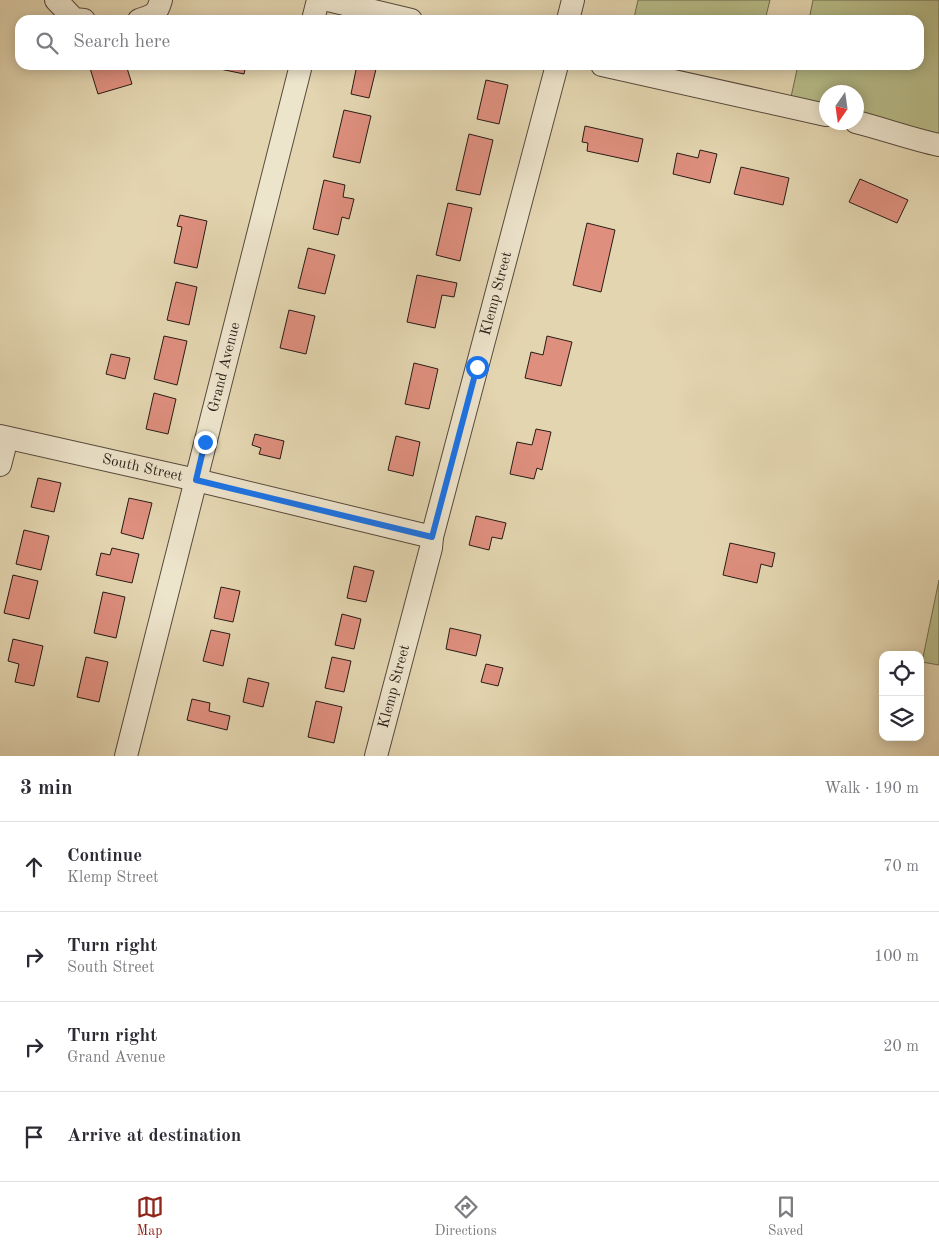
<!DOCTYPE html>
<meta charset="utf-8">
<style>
:root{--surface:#fff;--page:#f7f7f7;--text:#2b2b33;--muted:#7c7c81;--line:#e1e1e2;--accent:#8f2418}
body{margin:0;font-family:"Old Standard TT",serif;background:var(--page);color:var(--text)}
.controls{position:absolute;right:15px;bottom:15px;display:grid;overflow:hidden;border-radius:10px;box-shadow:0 2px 12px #0003}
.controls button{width:45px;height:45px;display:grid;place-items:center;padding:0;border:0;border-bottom:1px solid var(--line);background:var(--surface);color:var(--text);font:25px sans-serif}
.compass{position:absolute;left:819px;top:85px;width:45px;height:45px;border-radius:50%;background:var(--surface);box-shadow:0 2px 12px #0003;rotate:193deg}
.stop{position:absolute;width:15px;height:15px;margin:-11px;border:4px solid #1a73e8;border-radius:50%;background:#fff}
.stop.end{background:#1a73e8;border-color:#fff;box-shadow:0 1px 5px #0008}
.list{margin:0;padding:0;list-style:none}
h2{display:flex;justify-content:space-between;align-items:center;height:65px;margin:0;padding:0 20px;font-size:21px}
h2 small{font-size:16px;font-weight:400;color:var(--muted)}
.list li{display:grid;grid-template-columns:32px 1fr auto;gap:15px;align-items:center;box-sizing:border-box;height:90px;padding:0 20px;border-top:1px solid var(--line)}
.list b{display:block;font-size:19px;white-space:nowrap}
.list p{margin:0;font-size:16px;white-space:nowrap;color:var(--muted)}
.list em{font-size:16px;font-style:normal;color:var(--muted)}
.icon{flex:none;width:28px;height:28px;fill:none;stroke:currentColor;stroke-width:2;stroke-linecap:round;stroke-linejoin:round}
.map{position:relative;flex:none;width:939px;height:756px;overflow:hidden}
.search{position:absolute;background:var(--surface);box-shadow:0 2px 12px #0003;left:15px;right:15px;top:15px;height:55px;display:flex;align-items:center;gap:12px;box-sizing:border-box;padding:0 18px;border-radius:15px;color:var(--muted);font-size:19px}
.sheet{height:425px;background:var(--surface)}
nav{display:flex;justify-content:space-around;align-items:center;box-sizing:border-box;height:70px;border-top:1px solid var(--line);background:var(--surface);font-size:14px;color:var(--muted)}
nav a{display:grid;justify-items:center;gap:2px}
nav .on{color:var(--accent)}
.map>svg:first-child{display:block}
.green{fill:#b7bc89;stroke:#6f6c4e}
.building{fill:#de8f7e;stroke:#271b14}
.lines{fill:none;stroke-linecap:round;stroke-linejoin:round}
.minor-casing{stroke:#564a3b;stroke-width:24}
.minor{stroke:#ede4cc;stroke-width:22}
.route{stroke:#1a73e8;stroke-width:6}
.labels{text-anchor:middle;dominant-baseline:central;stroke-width:5;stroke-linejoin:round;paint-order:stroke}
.street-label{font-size:15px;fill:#271b14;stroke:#ede4cc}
</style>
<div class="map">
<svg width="939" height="756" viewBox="0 0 939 756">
<rect width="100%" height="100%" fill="#e3d5b0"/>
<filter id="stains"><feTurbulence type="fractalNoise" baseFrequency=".004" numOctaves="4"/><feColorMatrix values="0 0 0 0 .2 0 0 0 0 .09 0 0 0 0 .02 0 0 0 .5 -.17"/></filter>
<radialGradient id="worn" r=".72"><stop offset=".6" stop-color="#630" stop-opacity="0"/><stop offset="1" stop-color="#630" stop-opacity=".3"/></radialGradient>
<g class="green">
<path d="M638,0h132l-5,20h-122l-9,-2z"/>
<path d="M813,0h126v145l-82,-23 -1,-30h-30v23l-37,-9 9,-41h121v-45h-110z"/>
<path d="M939,580v85l-17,-3z"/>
</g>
<g class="building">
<path d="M89,65h37l6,19 -34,10z"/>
<path d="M221,65h25l-2,9 -24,-5z"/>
<path d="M357,65h20l-8,33 -18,-4z"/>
<path d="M486,80l22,5 -9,39 -22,-5z"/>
<path d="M344,110l27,6 -11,47 -27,-6z"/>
<path d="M585,126l58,13 -5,23 -51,-11 1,-8 -6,-1z"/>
<path d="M469,134l24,6 -13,55 -24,-5z"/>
<path d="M700,150l17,4 -7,29 -37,-9 4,-21 21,5z"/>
<path d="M741,167l48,11 -6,27 -49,-11z"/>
<path d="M860,179l48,21 -11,23 -48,-21z"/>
<path d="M324,180l21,5 -2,12 11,2 -5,20 -7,-2 -4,18 -25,-6z"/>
<path d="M448,203l24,5 -12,53 -24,-6z"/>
<path d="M180,215l27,6 -10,47 -23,-5 8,-36 -5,-1z"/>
<path d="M587,223l28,7 -14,62 -28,-7z"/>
<path d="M308,248l27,7 -10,39 -27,-6z"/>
<path d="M417,275l40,8 -3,14 -12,-2 -7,33 -28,-6z"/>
<path d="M176,282l21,5 -8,38 -22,-5z"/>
<path d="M289,310l26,6 -9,38 -26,-6z"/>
<path d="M164,336l23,5 -10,44 -23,-6z"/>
<path d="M547,336l25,6 -11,44 -36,-8 6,-26 12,3z"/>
<path d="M111,354l19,4 -5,21 -19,-5z"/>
<path d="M414,363l24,6 -9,40 -24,-5z"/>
<path d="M154,393l22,6 -8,35 -22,-5z"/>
<path d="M536,429l15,3 -9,38 -5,-2 -3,11 -24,-5 7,-32 15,3z"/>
<path d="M255,434l29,7 -4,18 -21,-5 2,-6 -9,-3z"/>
<path d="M396,436l24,6 -7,34 -25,-6z"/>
<path d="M38,478l23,5 -7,29 -23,-5z"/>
<path d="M129,498l23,5 -9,36 -22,-6z"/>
<path d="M476,516l30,7 -4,16 -10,-2 -3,13 -20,-5z"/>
<path d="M24,530l25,6 -8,34 -25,-6z"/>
<path d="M730,543l45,10 -3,14 -11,-3 -4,19 -34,-8z"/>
<path d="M112,548l27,6 -7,29 -36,-8 5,-22 9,2z"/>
<path d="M354,566l20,5 -8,31 -19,-4z"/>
<path d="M13,575l25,6 -9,38 -25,-6z"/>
<path d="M221,587l19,4 -7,31 -19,-4z"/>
<path d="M103,592l22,5 -9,41 -22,-5z"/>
<path d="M342,614l19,5 -7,30 -19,-4z"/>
<path d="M450,628l31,7 -5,21 -30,-7z"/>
<path d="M211,630l19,4 -7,32 -20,-5z"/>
<path d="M13,639l30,7 -9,40 -19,-4 4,-18 -11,-3z"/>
<path d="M86,657l22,5 -9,40 -22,-5z"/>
<path d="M332,657l19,4 -7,31 -19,-4z"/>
<path d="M486,664l17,4 -5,18 -17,-4z"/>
<path d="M248,678l21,5 -6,24 -20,-5z"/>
<path d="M192,699l18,4 -1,8 21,5 -3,14 -40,-10z"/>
<path d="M316,701l26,6 -8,36 -26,-6z"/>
</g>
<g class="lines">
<g class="minor-casing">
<g id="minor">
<path d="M56,0l18,19 10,1"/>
<path d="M328,0l83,20"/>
<path d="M139,20c14,-5 18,-5 22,-20"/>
<path d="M313,20l5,-20"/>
<path d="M568,20l5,-20"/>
<path d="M602,65l224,50"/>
<path d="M856,122c28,7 55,17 83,23"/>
<path id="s1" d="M0,436l196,44 236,57"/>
<path d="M0,465l7,-27"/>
<path id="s2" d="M126,756l175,-691"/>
<path id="s3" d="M376,756l55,-208 1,-11 125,-472"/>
</g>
</g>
<use href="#minor" class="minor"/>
</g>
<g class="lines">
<path class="route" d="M205,442l-9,38 236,57 45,-170"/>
</g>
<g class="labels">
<g class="street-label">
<text stroke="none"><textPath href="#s3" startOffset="478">Klemp Street</textPath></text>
<text stroke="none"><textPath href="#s2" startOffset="401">Grand Avenue</textPath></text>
<text stroke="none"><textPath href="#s1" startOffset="146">South Street</textPath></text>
<text stroke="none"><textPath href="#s3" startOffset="72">Klemp Street</textPath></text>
</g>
</g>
<rect width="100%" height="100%" filter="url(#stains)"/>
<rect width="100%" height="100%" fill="url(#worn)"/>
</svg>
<div class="controls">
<button><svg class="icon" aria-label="locate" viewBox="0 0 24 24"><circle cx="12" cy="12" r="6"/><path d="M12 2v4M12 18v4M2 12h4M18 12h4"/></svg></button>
<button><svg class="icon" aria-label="layers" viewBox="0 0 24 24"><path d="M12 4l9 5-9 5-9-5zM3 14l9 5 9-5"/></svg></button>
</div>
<svg class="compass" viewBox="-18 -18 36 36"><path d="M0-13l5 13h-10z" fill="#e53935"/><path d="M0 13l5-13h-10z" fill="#7c7c81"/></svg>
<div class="stop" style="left:477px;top:367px"></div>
<div class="stop end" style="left:205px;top:442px"></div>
<div class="search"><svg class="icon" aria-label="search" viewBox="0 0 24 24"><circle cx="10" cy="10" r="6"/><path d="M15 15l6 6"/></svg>Search here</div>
</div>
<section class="sheet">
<h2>3 min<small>Walk · 190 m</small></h2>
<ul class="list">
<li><svg class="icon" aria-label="ahead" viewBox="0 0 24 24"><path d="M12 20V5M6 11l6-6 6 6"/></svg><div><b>Continue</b><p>Klemp Street</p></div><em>70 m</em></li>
<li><svg class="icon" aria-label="right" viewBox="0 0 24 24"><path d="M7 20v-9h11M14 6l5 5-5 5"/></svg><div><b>Turn right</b><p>South Street</p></div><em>100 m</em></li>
<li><svg class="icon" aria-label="right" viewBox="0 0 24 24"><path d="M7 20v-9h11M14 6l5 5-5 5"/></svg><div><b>Turn right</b><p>Grand Avenue</p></div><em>20 m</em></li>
<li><svg class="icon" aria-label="arrive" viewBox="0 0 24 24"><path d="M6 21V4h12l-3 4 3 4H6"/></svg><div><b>Arrive at destination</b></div></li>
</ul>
</section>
<nav>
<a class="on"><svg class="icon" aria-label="map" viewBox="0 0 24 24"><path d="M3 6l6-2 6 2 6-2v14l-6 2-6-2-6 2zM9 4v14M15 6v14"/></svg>Map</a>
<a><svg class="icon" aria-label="directions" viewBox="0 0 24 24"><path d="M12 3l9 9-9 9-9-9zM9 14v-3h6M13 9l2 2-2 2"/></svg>Directions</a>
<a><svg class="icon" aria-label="saved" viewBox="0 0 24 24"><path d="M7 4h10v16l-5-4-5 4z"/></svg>Saved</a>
</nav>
